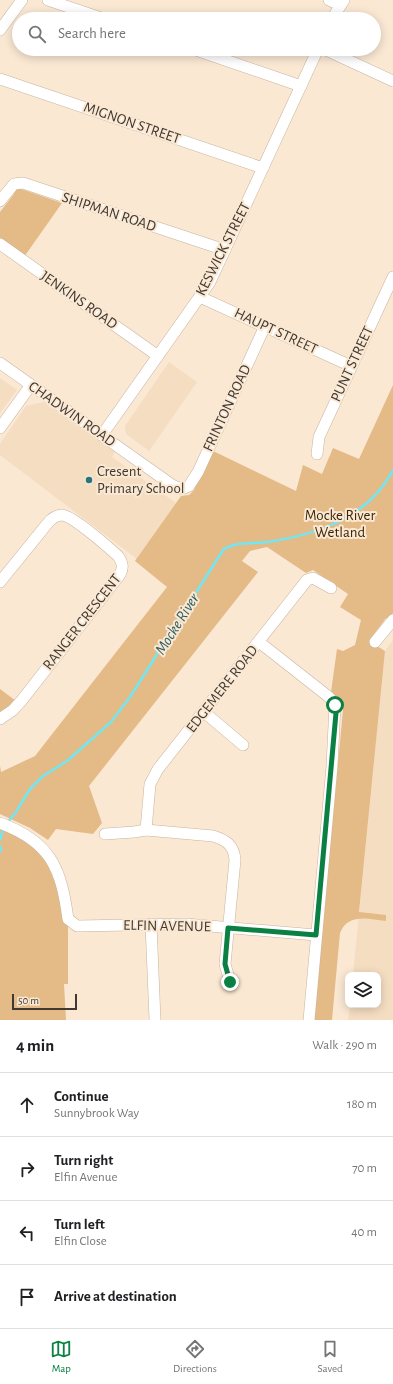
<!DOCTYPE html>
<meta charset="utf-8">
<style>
:root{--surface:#fff;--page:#f6f6f6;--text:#202124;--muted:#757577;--line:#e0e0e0;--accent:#0b8043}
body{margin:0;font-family:"Alegreya Sans",sans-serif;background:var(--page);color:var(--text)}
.controls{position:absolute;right:12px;bottom:12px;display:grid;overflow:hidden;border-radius:8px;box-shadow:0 2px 10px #0003}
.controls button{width:36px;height:36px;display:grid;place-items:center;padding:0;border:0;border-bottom:1px solid var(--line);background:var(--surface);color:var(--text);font:20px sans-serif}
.scale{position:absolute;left:12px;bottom:10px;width:65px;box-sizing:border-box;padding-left:4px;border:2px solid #403931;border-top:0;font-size:11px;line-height:14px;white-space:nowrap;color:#403931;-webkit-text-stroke:3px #fae8d3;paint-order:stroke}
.stop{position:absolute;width:12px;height:12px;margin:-9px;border:3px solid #0b8043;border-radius:50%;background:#fff}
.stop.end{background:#0b8043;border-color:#fff;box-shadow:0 1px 4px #0008}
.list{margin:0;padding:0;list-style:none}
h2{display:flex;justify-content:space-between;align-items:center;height:52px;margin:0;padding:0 16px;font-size:17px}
h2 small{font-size:13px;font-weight:400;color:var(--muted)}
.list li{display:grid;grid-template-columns:26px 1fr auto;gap:12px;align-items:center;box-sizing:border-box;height:64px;padding:0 16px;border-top:1px solid var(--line)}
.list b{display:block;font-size:15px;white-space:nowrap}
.list p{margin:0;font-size:13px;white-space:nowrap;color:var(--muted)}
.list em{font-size:13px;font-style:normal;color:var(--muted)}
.icon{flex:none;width:22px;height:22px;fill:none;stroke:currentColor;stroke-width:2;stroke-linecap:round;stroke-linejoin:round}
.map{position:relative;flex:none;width:393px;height:1020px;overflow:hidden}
.search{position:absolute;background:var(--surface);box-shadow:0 2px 10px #0003;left:12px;right:12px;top:12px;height:44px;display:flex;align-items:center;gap:10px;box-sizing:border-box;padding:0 14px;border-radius:22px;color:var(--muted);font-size:15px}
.sheet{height:308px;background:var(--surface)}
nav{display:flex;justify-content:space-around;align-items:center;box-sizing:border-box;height:56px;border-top:1px solid var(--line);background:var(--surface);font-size:11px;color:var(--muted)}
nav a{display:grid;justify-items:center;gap:2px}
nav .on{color:var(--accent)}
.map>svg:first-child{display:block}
.built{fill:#f5ddc2}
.green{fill:#e4ba87}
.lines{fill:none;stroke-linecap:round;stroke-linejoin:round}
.stream{stroke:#71e7f3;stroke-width:2.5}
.minor-casing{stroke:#c6b4a0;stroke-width:12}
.minor{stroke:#fff;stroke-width:11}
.route{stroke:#0b8043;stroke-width:5}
.poi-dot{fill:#2a747b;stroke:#fae8d3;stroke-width:1.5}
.labels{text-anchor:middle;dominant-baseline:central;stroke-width:4;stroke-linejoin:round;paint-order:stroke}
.street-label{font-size:15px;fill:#403931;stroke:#fae8d3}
.poi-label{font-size:15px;fill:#403931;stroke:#fae8d3;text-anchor:start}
.park-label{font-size:15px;fill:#3c2607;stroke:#fae8d3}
.water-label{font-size:16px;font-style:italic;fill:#2d5f65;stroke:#fae8d3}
</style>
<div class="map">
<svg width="393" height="1020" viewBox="0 0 393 1020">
<rect width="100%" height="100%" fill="#fae8d3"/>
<g class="built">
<path d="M169,362l28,20 -48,69 -23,-17 -1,-8z"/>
<path d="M0,378l17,12 -17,23z"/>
<path d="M43,402l72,50 -3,5 64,46 -39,56 -137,-104v-11l26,-38z"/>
<path d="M393,640v380h-45l2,-15h28v-30h-25l32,-324z"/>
</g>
<g class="green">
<path d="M22,187l-1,2 41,14 -38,54 -24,-17v-28l14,-18 -3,-2z"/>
<path d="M393,385v228l-5,6 -2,-1 -17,23 16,10 -26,261 27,3v6c-18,-2 -38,-8 -46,12l-8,87h-18l29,-310 -3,-10 -9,-8 6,-43 6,2 12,-6 6,-25 -21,-13 8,-13 -35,-24 -7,3 -39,-26 -17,4 -8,10 16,11 -169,214 13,37 -9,11 -37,-5 -8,11 -18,-12 -30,-14v-48l1,6 34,-16 132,-169 -32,-26 46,-65 8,-1 6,-6 -1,-1 17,-38 85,41 7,-26 19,9 11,-26 26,11z"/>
<path d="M0,689l16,12 -16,13z"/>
<path d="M0,823l49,33 19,63v65h-4l2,36h-66z"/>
</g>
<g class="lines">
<g class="stream">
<path d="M7,823l9,-11 14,-23 13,-13 24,-15 44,-39 19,-25 93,-147c12,-9 30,-6 45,-8 50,-8 100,-24 125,-72"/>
<path d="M0,840l4,-13"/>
<path d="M0,846l1,5"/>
</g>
<g class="minor-casing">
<g id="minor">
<path d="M48,0l56,19"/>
<path d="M329,0l11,5"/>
<path d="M332,19l12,-19"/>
<path d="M0,30l22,-30"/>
<path d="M193,49l108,37"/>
<path d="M324,49l69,32"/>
<path d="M0,79l263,89"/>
<path d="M0,201l14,-17 9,-1 202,67"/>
<path d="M0,244l158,112"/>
<path d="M200,297l151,69"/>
<path d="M0,363l172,122 10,4 7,-3 9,-14 67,-146"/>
<path d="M0,428l31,-43"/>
<path d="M102,435l108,-153 108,-233"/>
<path d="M317,454l2,-17 74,-160"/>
<path d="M0,582l47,-58c4,-5 8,-9 15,-9 11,1 46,32 56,41 5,7 6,12 1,20l-97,124 -9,10 -13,9"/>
<path d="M259,642l70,55 6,8 -3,61 -23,254"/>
<path d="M375,642l18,-22"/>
<path d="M204,712l39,33"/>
<path d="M0,823c51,19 61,45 68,96l9,7 109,-2 130,11"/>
<path d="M146,830l4,-46 8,-15 149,-189 6,-2 18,10"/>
<path d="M105,834l29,-2 12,-2 67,6c13,4 21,9 22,24l-10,104 5,18"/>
<path d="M151,924l4,96"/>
</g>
</g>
<use href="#minor" class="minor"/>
</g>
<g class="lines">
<path class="route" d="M230,982l-5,-18 3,-36 88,7 20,-222 -1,-8"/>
</g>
<circle class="poi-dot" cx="89" cy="480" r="4"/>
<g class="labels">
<g class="street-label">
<text transform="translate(132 123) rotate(19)">MIGNON STREET</text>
<text transform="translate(109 212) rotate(18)">SHIPMAN ROAD</text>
<text transform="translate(223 249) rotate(-63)">KESWICK STREET</text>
<text transform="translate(79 300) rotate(35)">JENKINS ROAD</text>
<text transform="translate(276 331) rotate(25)">HAUPT STREET</text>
<text transform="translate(352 364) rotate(-65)">PUNT STREET</text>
<text transform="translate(227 408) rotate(-65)">FRINTON ROAD</text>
<text transform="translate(72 414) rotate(35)">CHADWIN ROAD</text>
<text transform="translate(82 622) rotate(-52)">RANGER CRESCENT</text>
<text transform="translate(222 689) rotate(-52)">EDGEMERE ROAD</text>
<text transform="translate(167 926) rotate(1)">ELFIN AVENUE</text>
</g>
<g class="poi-label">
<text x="97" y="471">Cresent<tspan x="97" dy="17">Primary School</tspan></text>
</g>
<g class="park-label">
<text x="340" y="515">Mocke River<tspan x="340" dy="17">Wetland</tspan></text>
</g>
<g class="water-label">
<text transform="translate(177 624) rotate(-58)">Mocke River</text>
</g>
</g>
</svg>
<div class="controls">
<button><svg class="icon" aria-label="layers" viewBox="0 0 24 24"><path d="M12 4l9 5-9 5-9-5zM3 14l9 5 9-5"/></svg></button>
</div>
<div class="scale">50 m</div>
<div class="stop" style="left:335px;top:705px"></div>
<div class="stop end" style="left:230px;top:982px"></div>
<div class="search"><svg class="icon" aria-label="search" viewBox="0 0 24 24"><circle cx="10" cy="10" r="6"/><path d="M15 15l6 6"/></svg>Search here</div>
</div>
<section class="sheet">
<h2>4 min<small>Walk · 290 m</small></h2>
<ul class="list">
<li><svg class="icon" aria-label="ahead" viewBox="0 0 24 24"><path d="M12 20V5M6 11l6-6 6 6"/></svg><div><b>Continue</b><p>Sunnybrook Way</p></div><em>180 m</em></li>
<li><svg class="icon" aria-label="right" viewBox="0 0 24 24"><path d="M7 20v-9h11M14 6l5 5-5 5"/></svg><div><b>Turn right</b><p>Elfin Avenue</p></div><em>70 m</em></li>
<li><svg class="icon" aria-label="left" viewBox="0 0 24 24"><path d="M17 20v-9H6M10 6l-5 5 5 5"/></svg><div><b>Turn left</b><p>Elfin Close</p></div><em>40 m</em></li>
<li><svg class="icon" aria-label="arrive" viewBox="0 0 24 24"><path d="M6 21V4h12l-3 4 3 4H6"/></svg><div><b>Arrive at destination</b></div></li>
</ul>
</section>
<nav>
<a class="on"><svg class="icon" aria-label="map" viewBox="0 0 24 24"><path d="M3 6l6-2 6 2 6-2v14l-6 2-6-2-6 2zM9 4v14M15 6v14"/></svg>Map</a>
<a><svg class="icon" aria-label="directions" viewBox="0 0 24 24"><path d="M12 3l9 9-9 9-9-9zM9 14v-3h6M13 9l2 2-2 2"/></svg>Directions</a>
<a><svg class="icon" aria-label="saved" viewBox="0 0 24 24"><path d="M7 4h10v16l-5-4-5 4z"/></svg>Saved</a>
</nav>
